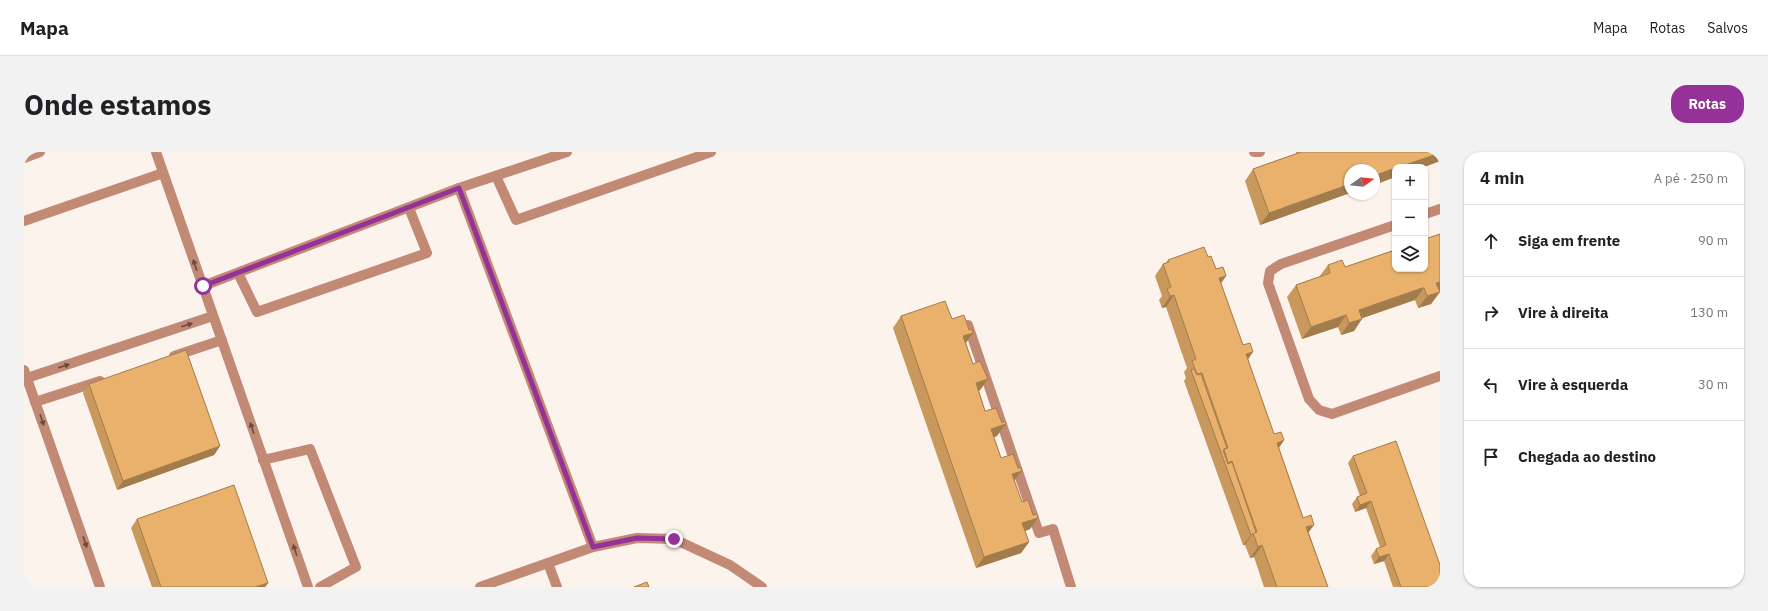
<!DOCTYPE html>
<html lang="pt">
<meta charset="utf-8">
<style>
:root{--surface:#fff;--page:#f2f2f2;--text:#202124;--muted:#757577;--line:#e0e0e0;--accent:#953299}
body{margin:0;font-family:"IBM Plex Sans",sans-serif;background:var(--page);color:var(--text)}
.controls{position:absolute;right:12px;top:12px;display:grid;overflow:hidden;border-radius:8px;box-shadow:0 1px 3px #0004}
.controls button{width:36px;height:36px;display:grid;place-items:center;padding:0;border:0;border-bottom:1px solid var(--line);background:var(--surface);color:var(--text);font:20px sans-serif}
.compass{position:absolute;left:1320px;top:12px;width:36px;height:36px;border-radius:50%;background:var(--surface);box-shadow:0 1px 3px #0004;rotate:75deg}
.stop{position:absolute;width:12px;height:12px;margin:-9px;border:3px solid #953299;border-radius:50%;background:#fff}
.stop.end{background:#953299;border-color:#fff;box-shadow:0 1px 4px #0008}
.list{margin:0;padding:0;list-style:none}
h2{display:flex;justify-content:space-between;align-items:center;height:52px;margin:0;padding:0 16px;font-size:17px}
h2 small{font-size:13px;font-weight:400;color:var(--muted)}
.list li{display:grid;grid-template-columns:26px 1fr auto;gap:12px;align-items:center;box-sizing:border-box;height:72px;padding:0 16px;border-top:1px solid var(--line)}
.list b{display:block;font-size:15px;white-space:nowrap}
.list em{font-size:13px;font-style:normal;color:var(--muted)}
.icon{flex:none;width:22px;height:22px;fill:none;stroke:currentColor;stroke-width:2;stroke-linecap:round;stroke-linejoin:round}
.map{position:relative;flex:none;width:1416px;height:435px;overflow:hidden;border-radius:16px}
header{display:flex;align-items:center;gap:24px;box-sizing:border-box;height:56px;padding:0 20px;background:var(--surface);border-bottom:1px solid var(--line)}
header strong{font-size:19px}
nav{display:flex;gap:22px;margin-inline-start:auto;font-size:14px}
.intro{display:flex;align-items:center;justify-content:space-between;box-sizing:border-box;height:96px;padding:0 24px}
h1{margin:0;font-size:28px}
.button{padding:10px 18px;border-radius:16px;background:var(--accent);color:#fff;font-size:14px;font-weight:700}
main{display:flex;gap:24px;padding:0 24px}
aside{flex:1;background:var(--surface);border-radius:16px;box-shadow:0 1px 3px #0004}
.map>svg:first-child{display:block}
.lines{fill:none;stroke-linecap:round;stroke-linejoin:round}
.minor{stroke:#c28975;stroke-width:10}
.wall{fill:#c8985d}
.shaded-wall{fill:#a37c4c}
.building{fill:#e9b16c;stroke:#a37c4c}
.oneway{fill:#684b3f}
.route{stroke:#953299;stroke-width:5}
</style>
<header>
<strong>Mapa</strong>
<nav><a>Mapa</a><a>Rotas</a><a>Salvos</a></nav>
</header>
<div class="intro"><h1>Onde estamos</h1><a class="button">Rotas</a></div>
<main>
<div class="map">
<svg width="1416" height="435" viewBox="0 0 1416 435">
<rect width="100%" height="100%" fill="#fcf3ed"/>
<g class="lines">
<g class="minor">
<path d="M132,0l152,435"/>
<path d="M1230,0h6"/>
<path d="M0,6l16,-6"/>
<path d="M472,24l20,44 195,-68"/>
<path d="M435,36l134,359"/>
<path d="M1401,62l15,-5"/>
<path d="M0,69l139,-48"/>
<path d="M1371,73l-114,39 -11,7 -2,12 41,116 10,11 13,4 108,-38"/>
<path d="M214,121l19,39 170,-59 -18,-45"/>
<path d="M179,134l256,-98 108,-36"/>
<path d="M944,173l71,208 14,-4 18,58"/>
<path d="M150,204l48,-16"/>
<path d="M0,218l76,217"/>
<path d="M3,226l186,-62"/>
<path d="M11,250l65,-21"/>
<path d="M239,308l47,-11 46,118 -36,20"/>
<path d="M524,411l9,24"/>
<path d="M456,435l113,-40 44,-9 37,1 56,26 32,22"/>
</g>
</g>
<g class="wall">
<path d="M1272,0h144v9l-16,6h-29v10l-21,8 -24,-15v23l-90,32 -15,-44 8,-12 43,-15z"/>
<path d="M1416,82v57l-9,13 -13,4 -3,-8h-1l-52,18 -8,13 -13,4 -3,-8 -36,12 -15,-42 9,-12 23,-8 9,-12 17,2z"/>
<path d="M1184,105l8,12 5,14 53,151 10,6 -5,8 49,139h-64l-10,-30 -4,1 -5,-13h-2l-59,-164 2,-3 -2,-6 3,-4 -21,-61 -4,1 -3,-8 3,-4 -7,-20 8,-12 3,-1 2,-3z"/>
<path d="M877,164l51,3 21,14 -7,10 7,21 15,15 -8,11 -1,1 6,20 12,25 -3,1 7,21 21,13 -8,10 8,21 11,13 5,3 -8,11 -5,2 4,11 -8,11 -45,15 -83,-240z"/>
<path d="M65,232l131,62 -6,9 -97,35 -34,-97z"/>
<path d="M1329,304l87,131h-47l-9,-26 -10,3 -3,-8 5,-7 4,-2 -14,-39 -11,4 -3,-8 5,-7 3,-1 -12,-33z"/>
<path d="M113,367l131,64 -3,4h-113l-21,-59z"/>
</g>
<g class="shaded-wall">
<path d="M1416,1v8l-16,6h-25z"/>
<path d="M1371,16v9l-21,8v-9z"/>
<path d="M1326,32v9l-90,32 9,-12z"/>
<path d="M1202,124l-8,12 1,-10z"/>
<path d="M1416,130v9l-12,4 8,-12z"/>
<path d="M1400,136l-9,12 -64,22 8,-12z"/>
<path d="M1416,140l-9,12 -13,4 9,-12z"/>
<path d="M1150,143l-8,12 -4,1 8,-12z"/>
<path d="M1322,163l-8,12 -36,12 9,-12z"/>
<path d="M1338,167l-8,12 -13,4 8,-12z"/>
<path d="M949,181l-8,11 -2,-8z"/>
<path d="M1229,200l-8,12 1,-10z"/>
<path d="M964,227l-8,11 -12,5 8,-12z"/>
<path d="M982,272l-9,12 -14,5 8,-12z"/>
<path d="M1260,288l-8,12 1,-9z"/>
<path d="M196,294l-6,9 -97,35 6,-9z"/>
<path d="M998,319l-9,11 -1,-8z"/>
<path d="M1347,349l-5,7 -11,4 5,-7z"/>
<path d="M1014,366l-8,11 -16,6 8,-12z"/>
<path d="M1290,373l-8,11v-9z"/>
<path d="M1228,382l-7,11h-2l8,-10z"/>
<path d="M1005,390l-8,11 -45,15 8,-11z"/>
<path d="M1238,393l-8,12 -4,1 8,-11z"/>
<path d="M1365,402l-5,7 -10,3 5,-7z"/>
<path d="M244,431l-3,4h-10z"/>
</g>
<g class="building">
<path d="M1277,0h139v1l-41,14h-4v1l-21,8v-6h-24v14l-81,29 -16,-44z"/>
<path d="M1416,82v48l-4,1 4,9 -13,4 -3,-8h-2l-63,22 3,9 -13,4 -3,-8 -35,12 -15,-42 34,-12 -2,-8 14,-5 3,7 50,-17v19h30v-30z"/>
<path d="M1180,95l4,10 3,-1 5,13 7,-2 3,9 -7,2 24,67 7,-2 3,9 -7,2 28,80 7,-2 3,8 -7,3 26,75 8,-3 3,10 -8,2 22,60h-51l-15,-42 -4,2 -5,-14 4,-1 -25,-71 -4,2 -4,-14 4,-1 -26,-75 -5,1 -5,-13 4,-2 -22,-64 -4,1 -3,-7 4,-2 -8,-23 6,-2 -1,-2z"/>
<path d="M921,149l7,18 12,-4 5,15 3,-1 1,4 -10,3 10,28 7,-3 8,18 -12,4 9,28 11,-3 6,15 3,-2 1,3 -15,5 10,29 12,-4 5,14h3l1,3 -10,3 10,28 6,-2 5,15 4,-1 1,4 -16,5 7,19 -45,15 -83,-241z"/>
<path d="M162,198l34,96 -97,35 -34,-97z"/>
<path d="M1170,217l3,6 4,-1 26,74 -3,1 -1,1 5,14 4,-2 24,70 -5,3 -60,-165z"/>
<path d="M1372,289l44,124v22h-39l-12,-33 -10,3 -3,-8 10,-4 -15,-44 -11,4 -3,-8 10,-4 -14,-37z"/>
<path d="M210,333l34,98 -13,4h-94l-24,-68z"/>
<path d="M623,430l2,5h-15z"/>
</g>
<defs><path id="oneway-solid" d="M-6-.8H1V-3.2L6.5 0L1 3.2V.8H-6Z"/></defs>
<g class="oneway">
<use href="#oneway-solid" transform="translate(171 113) rotate(-109)"/>
<use href="#oneway-solid" transform="translate(163 173) rotate(-18)"/>
<use href="#oneway-solid" transform="translate(40 214) rotate(-18)"/>
<use href="#oneway-solid" transform="translate(18 268) rotate(71)"/>
<use href="#oneway-solid" transform="translate(228 276) rotate(-109)"/>
<use href="#oneway-solid" transform="translate(61 390) rotate(71)"/>
<use href="#oneway-solid" transform="translate(271 398) rotate(-109)"/>
</g>
<g class="lines">
<path class="route" d="M179,134l256,-98 134,359 44,-9 37,1"/>
</g>
</svg>
<div class="controls">
<button>+</button>
<button>−</button>
<button><svg class="icon" aria-label="layers" viewBox="0 0 24 24"><path d="M12 4l9 5-9 5-9-5zM3 14l9 5 9-5"/></svg></button>
</div>
<svg class="compass" viewBox="-18 -18 36 36"><path d="M0-13l5 13h-10z" fill="#e53935"/><path d="M0 13l5-13h-10z" fill="#757577"/></svg>
<div class="stop" style="left:179px;top:134px"></div>
<div class="stop end" style="left:650px;top:387px"></div>
</div>
<aside>
<h2>4 min<small>A pé · 250 m</small></h2>
<ul class="list">
<li><svg class="icon" aria-label="ahead" viewBox="0 0 24 24"><path d="M12 20V5M6 11l6-6 6 6"/></svg><div><b>Siga em frente</b></div><em>90 m</em></li>
<li><svg class="icon" aria-label="right" viewBox="0 0 24 24"><path d="M7 20v-9h11M14 6l5 5-5 5"/></svg><div><b>Vire à direita</b></div><em>130 m</em></li>
<li><svg class="icon" aria-label="left" viewBox="0 0 24 24"><path d="M17 20v-9H6M10 6l-5 5 5 5"/></svg><div><b>Vire à esquerda</b></div><em>30 m</em></li>
<li><svg class="icon" aria-label="arrive" viewBox="0 0 24 24"><path d="M6 21V4h12l-3 4 3 4H6"/></svg><div><b>Chegada ao destino</b></div></li>
</ul>
</aside>
</main>
